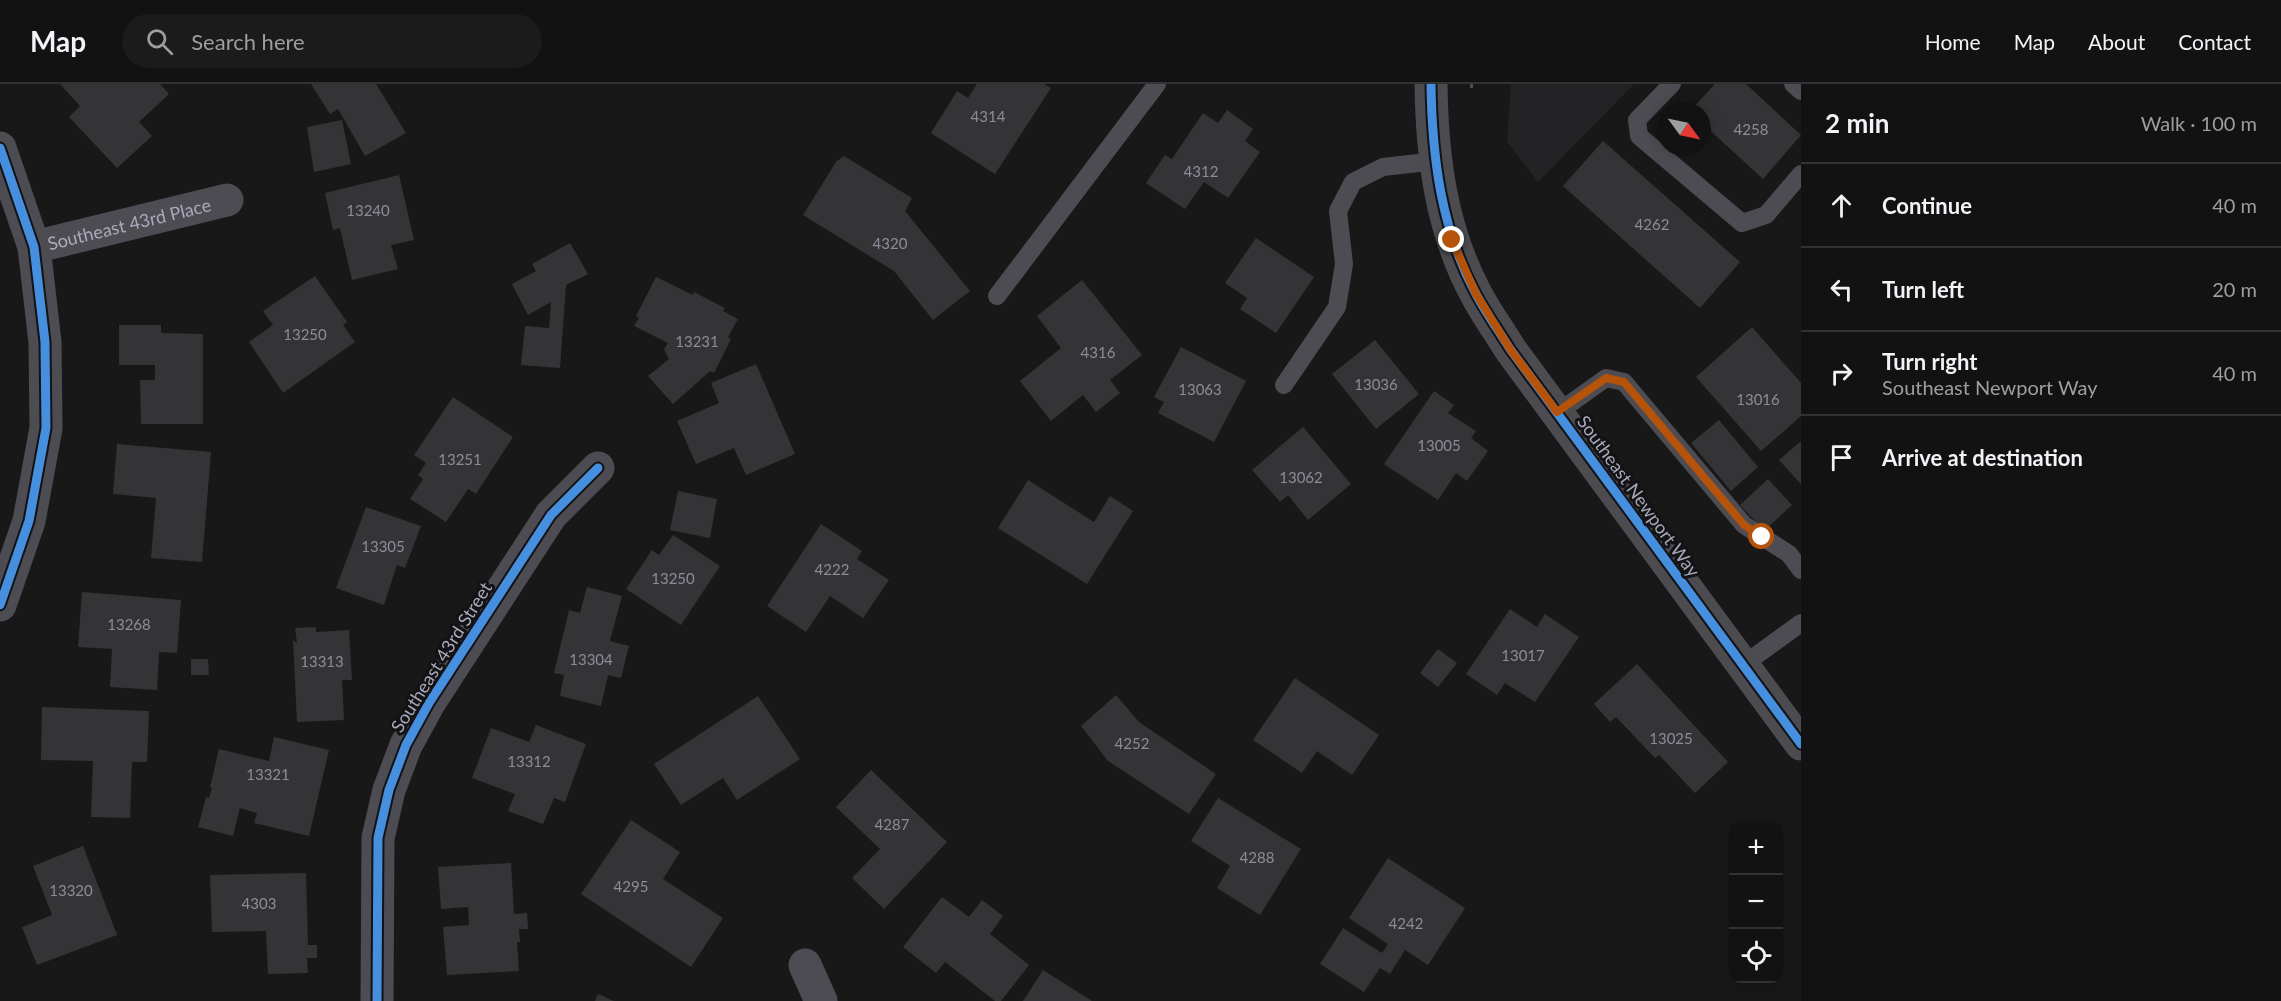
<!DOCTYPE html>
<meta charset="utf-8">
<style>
:root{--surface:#121213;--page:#1b1b1c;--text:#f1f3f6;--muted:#9c9ea0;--line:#313233}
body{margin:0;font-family:Lato,sans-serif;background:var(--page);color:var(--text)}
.controls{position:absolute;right:18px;bottom:18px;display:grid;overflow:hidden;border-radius:12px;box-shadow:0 3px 15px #0003}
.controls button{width:54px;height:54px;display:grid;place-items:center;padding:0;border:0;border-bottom:2px solid var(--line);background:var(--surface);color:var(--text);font:30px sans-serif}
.compass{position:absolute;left:1657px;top:18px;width:54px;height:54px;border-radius:50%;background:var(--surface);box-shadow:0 3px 15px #0003;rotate:123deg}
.stop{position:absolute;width:18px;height:18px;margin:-14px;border:4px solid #b45309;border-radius:50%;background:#fff}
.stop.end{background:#b45309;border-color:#fff;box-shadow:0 2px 6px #0008}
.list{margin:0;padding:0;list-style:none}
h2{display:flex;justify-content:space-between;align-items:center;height:78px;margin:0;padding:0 24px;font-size:26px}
h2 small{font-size:20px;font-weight:400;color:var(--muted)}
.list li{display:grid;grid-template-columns:39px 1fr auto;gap:18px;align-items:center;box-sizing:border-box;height:84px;padding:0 24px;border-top:2px solid var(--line)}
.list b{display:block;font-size:22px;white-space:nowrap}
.list p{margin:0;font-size:20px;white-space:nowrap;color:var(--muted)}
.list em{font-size:20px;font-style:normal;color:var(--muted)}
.icon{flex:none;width:33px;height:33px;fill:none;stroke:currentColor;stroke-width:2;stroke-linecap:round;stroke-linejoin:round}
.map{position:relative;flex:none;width:1801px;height:917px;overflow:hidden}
header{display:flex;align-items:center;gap:36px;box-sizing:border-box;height:84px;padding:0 30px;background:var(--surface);border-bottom:2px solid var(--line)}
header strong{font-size:28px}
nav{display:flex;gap:33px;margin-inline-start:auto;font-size:21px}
.search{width:420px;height:54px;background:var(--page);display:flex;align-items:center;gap:15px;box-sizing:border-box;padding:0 21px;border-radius:33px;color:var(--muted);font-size:22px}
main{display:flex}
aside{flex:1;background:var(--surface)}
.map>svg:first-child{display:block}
.built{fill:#232225}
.building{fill:#343437}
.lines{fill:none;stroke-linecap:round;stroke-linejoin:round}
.path{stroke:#4e4e53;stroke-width:4;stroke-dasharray:3 4.5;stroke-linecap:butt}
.lane{stroke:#4d4c52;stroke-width:18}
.street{stroke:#4d4c52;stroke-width:33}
.secondary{stroke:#4c4b50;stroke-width:33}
.cycleway-casing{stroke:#131215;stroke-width:13}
.cycleway{stroke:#468fdf;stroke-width:9}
.route{stroke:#b45309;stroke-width:8}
.labels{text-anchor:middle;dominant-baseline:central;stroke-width:6;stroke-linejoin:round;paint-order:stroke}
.number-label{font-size:15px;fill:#8c8c99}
.street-label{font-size:18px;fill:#aaa9ba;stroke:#131215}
</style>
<header>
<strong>Map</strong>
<div class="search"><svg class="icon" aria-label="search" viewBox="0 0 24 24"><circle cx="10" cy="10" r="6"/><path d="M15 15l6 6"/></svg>Search here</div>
<nav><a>Home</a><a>Map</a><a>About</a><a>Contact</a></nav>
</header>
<main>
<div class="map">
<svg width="1801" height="917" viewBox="0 0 1801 917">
<rect width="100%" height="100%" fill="#181819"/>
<path class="built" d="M1511,0h123l-96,98 -31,-41z"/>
<g class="building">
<path d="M60,0h100l9,10 -30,28 13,14 -35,32 -48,-51 11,-11z"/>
<path d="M311,0h65l30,49 -41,23 -27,-47 -8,5z"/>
<path d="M977,0h67l7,4 -56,86 -64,-41 26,-42 11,7z"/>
<path d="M1715,0h31l55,51 -38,44 -61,-56v-12h-12z"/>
<path d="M1227,26l26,19 -8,12 15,11 -32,46 -24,-16 -19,27 -39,-26 19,-28 7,4 31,-46 15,10z"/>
<path d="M342,36l9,44 -37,8 -7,-45z"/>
<path d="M1603,57l137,121 -40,46 -137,-122z"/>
<path d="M844,72l68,42 -7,13 65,80 -37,29 -39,-49 -91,-56 33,-53z"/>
<path d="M399,91l15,65 -23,5 7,24 -46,11 -12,-52 -7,2 -8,-37z"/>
<path d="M1256,154l58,39 -38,56 -36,-24 7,-11 -22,-15z"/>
<path d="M570,159l18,31 -22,11 -6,83 -39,-3 4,-39 24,2 2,-26 -23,13 -16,-31 24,-13 -4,-7z"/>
<path d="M315,192l32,46 -4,3 12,17 -72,51 -34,-51 24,-17 -10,-14z"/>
<path d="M656,193l37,18 1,-3 31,16 -2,3 15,8 -10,18 3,2 -17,34 -4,-2 -37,33 -25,-28 21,-17 -5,-10 4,-6 -34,-17 5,-8 -3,-2z"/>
<path d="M1082,196l60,75 -32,25 10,13 -24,19 -13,-17 -32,26 -31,-40 41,-33 -24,-32z"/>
<path d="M119,241h42v8l42,1v90h-62l-1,-44h15v-15h-36z"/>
<path d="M1752,243l49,56v33l-40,35 -65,-74z"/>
<path d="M1375,256l44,54 -43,35 -44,-55z"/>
<path d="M1181,263l65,34 -32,61 -56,-29 6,-11 -10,-5z"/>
<path d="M756,280l39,90 -49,21 -12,-27 -38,16 -19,-43 42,-18 -8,-20z"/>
<path d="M1434,307l20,14 -6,8 28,18 -5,7 17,13 -21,30 -11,-8 -18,27 -54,-36z"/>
<path d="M453,313l60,40 -37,57 -8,-5 -22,33 -36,-23 13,-20 -5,-4 8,-12 -12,-8z"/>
<path d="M1719,336l39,47 -27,24 -40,-48z"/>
<path d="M1303,343l48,57 -43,36 -20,-25 -8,7 -28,-32z"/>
<path d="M1801,357v43l-22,-24z"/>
<path d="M117,360l94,8 -9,110 -51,-4 5,-60 -43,-4z"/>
<path d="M1768,395l24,26 -28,26 -24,-26z"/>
<path d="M1028,396l66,42 16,-26 23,15 -46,73 -89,-56z"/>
<path d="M678,407l39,8 -7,39 -40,-8z"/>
<path d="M366,423l55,19 -16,42 -8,-3 -13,40 -48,-17z"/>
<path d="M821,440l41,27 -5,8 32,21 -26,38 -33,-22 -24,36 -39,-26z"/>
<path d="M673,451l47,31 -39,59 -55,-36 26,-39 7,5z"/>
<path d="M587,503l35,9 -12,45 19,5 -8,32 -13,-3 -7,31 -41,-10 4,-21 -10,-2 15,-63 11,3z"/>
<path d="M82,508l99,8 -4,53 -18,-1 -2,38 -47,-3 2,-38 -34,-2z"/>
<path d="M1510,525l27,18 8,-13 34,23 -44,65 -30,-19 -8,12 -31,-21z"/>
<path d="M316,543v5l33,-2 3,50h-10l2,40 -47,2 -4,-82 4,3 -2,-15z"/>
<path d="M1438,565l19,14 -19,24 -18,-14z"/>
<path d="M191,575h17l1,16h-18z"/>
<path d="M1637,580l91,98 -33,31 -36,-38 -4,3 -39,-41 -6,5 -16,-18z"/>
<path d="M1295,594l84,57 -27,40 -35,-24 -15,22 -49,-33z"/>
<path d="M1116,611l23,27 77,52 -27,40 -81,-53 -27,-35z"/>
<path d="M758,612l42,63 -63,41 -14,-22 -42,27 -27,-41z"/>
<path d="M42,623l107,4 -2,51h-15l-2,56 -39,-1 2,-56 -52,-1z"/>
<path d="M536,641l50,19 -21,58 -11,-4 -11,26 -35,-13 7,-17 -43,-16 19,-50 38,14z"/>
<path d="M274,653l55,13 -20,86 -55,-13 3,-10 -17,-5 -7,28 -35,-9 8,-30 3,1 3,-10 -2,-1 9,-38 50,12z"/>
<path d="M871,686l76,72 -63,67 -32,-31 28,-29 -44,-42z"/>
<path d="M1218,714l83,51 -41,66 -43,-27 13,-22 -39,-25z"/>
<path d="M631,736l49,32 -17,27 60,39 -32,49 -110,-73z"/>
<path d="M83,762l34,89 -80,30 -15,-38 30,-12 -19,-49z"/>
<path d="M1388,774l77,50 -37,57 -23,-15 -15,24 -10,-6 -16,24 -44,-28 23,-36 39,25 6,-9 -39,-26z"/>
<path d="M511,779l3,51 13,-1 1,16h-9l1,13h-3l2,29 -72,4 -4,-48 26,-2 -1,-18 -27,2 -3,-42z"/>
<path d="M306,789l2,72h9v13h-10l1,15 -40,1 -2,-43 -54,1 -2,-57z"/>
<path d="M942,813l27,20 13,-17 21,16 -13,18 39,31 -28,36h-6l-50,-39 -9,11 -33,-26z"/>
<path d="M1043,886l49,31h-69z"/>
<path d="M598,910l16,7h-19z"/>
</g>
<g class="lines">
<path class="path" d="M1470,2h5"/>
<g class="lane">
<path d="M1672,0l-35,36 2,16 103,87 24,-8 35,-41"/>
<path d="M1793,0l8,7"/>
<path d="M997,212l160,-212"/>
<path d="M1284,301l53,-78 7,-43 -6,-53 15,-29 30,-15 53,-6"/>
<path d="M1557,329l49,-35 18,4 120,143 45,29 12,16"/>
<path d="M1743,581l58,-42"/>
</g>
<g class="street">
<path d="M0,64l34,99 11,95 1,86 -17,93 -29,84"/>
<path id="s1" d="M34,163l193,-47"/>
<path d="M805,881l16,36"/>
<path d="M377,917l1,-163 11,-48 17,-45 23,-42 122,-188 47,-47"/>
</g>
<path class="secondary" d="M1431,0c1,73 10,145 45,210 10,19 23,37 34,55l291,395"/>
<g class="cycleway-casing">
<g id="cycleway">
<path d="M1431,0c1,73 10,145 45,210 10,19 23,37 34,55l291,395"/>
<path d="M0,64l34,99 11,95 1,86 -17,93 -29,84"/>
<path d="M377,917l1,-163 11,-48 17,-45 23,-42 122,-188 47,-47"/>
</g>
</g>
<use href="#cycleway" class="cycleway"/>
</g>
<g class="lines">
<path class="route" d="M1452,156l24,54 34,55 47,63 49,-34 18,4 120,143 18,12"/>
</g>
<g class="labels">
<g class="number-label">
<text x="988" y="32">4314</text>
<text x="1751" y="45">4258</text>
<text x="1201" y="87">4312</text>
<text x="368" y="126">13240</text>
<text x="1652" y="140">4262</text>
<text x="890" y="159">4320</text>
<text x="305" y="250">13250</text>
<text x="697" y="257">13231</text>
<text x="1098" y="268">4316</text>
<text x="1376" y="300">13036</text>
<text x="1200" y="305">13063</text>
<text x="1758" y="315">13016</text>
<text x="1439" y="361">13005</text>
<text x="460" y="375">13251</text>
<text x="1301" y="393">13062</text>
<text x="383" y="462">13305</text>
<text x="832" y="485">4222</text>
<text x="673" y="494">13250</text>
<text x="129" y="540">13268</text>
<text x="1523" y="571">13017</text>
<text x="591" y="575">13304</text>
<text x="322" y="577">13313</text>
<text x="1671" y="654">13025</text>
<text x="1132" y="659">4252</text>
<text x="529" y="677">13312</text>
<text x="268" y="690">13321</text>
<text x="892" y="740">4287</text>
<text x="1257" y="773">4288</text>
<text x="631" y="802">4295</text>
<text x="71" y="806">13320</text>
<text x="259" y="819">4303</text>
<text x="1406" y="839">4242</text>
</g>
<g class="street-label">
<text stroke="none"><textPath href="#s1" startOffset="98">Southeast 43rd Place</textPath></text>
<text transform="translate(1639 412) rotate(54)">Southeast Newport Way</text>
<text transform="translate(441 573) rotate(-58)">Southeast 43rd Street</text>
</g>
</g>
</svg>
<div class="controls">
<button>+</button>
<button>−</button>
<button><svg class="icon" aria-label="locate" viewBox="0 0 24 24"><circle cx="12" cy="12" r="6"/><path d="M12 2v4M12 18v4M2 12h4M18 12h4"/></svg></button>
</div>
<svg class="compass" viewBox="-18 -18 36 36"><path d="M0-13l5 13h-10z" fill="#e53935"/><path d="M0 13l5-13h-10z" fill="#9c9ea0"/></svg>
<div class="stop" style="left:1762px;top:453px"></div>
<div class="stop end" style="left:1452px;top:156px"></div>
</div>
<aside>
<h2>2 min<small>Walk · 100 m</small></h2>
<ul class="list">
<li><svg class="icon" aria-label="ahead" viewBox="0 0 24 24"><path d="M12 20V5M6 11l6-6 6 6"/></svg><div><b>Continue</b></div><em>40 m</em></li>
<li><svg class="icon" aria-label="left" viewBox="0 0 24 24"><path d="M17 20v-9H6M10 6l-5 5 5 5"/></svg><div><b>Turn left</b></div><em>20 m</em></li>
<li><svg class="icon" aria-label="right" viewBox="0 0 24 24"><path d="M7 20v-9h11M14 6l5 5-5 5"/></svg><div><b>Turn right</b><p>Southeast Newport Way</p></div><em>40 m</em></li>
<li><svg class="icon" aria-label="arrive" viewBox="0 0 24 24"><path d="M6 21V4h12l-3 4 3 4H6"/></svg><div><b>Arrive at destination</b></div></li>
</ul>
</aside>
</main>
